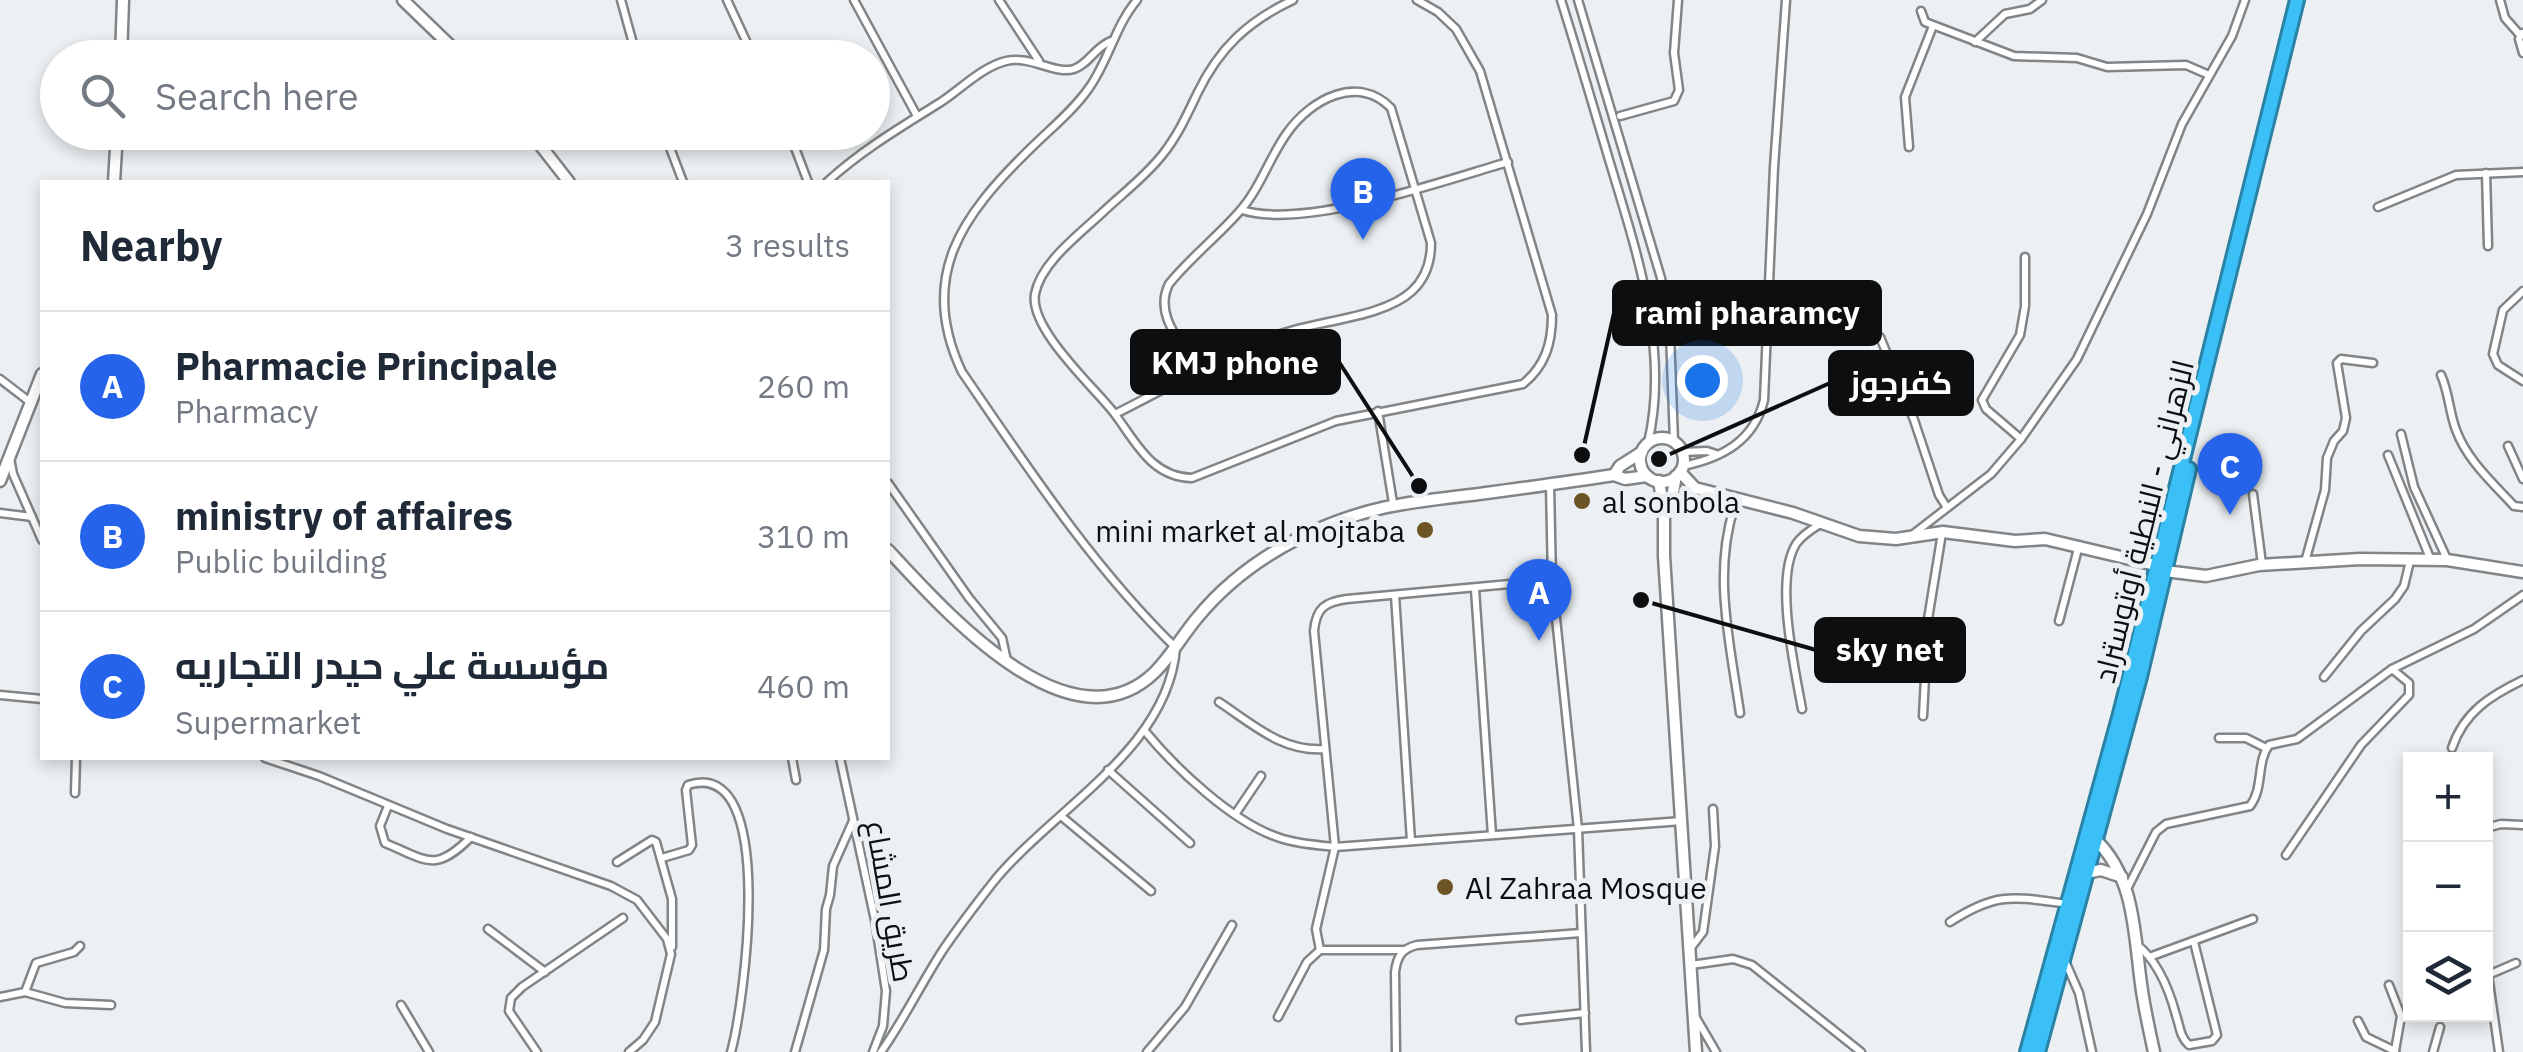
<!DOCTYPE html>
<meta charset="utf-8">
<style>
:root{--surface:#fff;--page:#f6f6f7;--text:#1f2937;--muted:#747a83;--line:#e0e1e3;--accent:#2563eb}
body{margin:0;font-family:"IBM Plex Sans",Cairo,sans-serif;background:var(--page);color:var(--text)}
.controls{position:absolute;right:30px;bottom:30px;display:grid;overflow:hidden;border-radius:0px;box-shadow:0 5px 15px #0003}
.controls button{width:90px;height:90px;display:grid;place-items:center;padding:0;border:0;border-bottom:2px solid var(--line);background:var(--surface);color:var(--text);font:50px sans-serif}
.you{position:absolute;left:1702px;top:380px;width:35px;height:35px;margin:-25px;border:8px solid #fff;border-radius:50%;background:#1a73e8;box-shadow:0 0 0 15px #1a73e833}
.badge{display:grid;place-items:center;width:65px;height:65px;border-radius:50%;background:var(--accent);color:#fff;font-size:32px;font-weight:700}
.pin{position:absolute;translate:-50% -82px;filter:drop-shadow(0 2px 5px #0008)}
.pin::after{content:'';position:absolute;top:52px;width:35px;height:30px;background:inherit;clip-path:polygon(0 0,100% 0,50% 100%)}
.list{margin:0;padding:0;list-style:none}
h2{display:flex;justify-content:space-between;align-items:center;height:130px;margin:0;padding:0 40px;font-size:42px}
h2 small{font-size:32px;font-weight:400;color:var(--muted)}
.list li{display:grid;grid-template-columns:65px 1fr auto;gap:30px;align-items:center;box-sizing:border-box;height:150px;padding:0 40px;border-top:2px solid var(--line)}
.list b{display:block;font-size:38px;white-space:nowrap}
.list p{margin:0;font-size:32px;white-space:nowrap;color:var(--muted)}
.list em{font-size:32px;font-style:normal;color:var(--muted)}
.icon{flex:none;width:55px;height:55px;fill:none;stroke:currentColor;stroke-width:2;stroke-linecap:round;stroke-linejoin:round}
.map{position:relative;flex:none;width:2523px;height:1052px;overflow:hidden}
.search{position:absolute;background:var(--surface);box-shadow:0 5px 15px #0003;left:40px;top:40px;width:850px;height:110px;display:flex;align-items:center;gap:25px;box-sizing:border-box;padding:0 35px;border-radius:55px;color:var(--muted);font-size:38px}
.panel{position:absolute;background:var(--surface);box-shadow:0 5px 15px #0003;left:40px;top:180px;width:850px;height:580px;border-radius:0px}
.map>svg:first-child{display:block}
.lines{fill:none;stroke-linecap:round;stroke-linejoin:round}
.street-casing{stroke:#828587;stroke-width:11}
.secondary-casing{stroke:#828587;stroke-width:15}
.highway-casing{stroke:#2a82a5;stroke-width:18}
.street{stroke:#fff;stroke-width:6}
.secondary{stroke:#fff;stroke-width:10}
.highway{stroke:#3ac0f6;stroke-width:12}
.poi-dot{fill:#6d5425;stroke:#ecf0f2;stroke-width:4}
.labels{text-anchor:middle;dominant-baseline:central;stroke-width:10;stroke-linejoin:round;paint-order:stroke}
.poi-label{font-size:30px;fill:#0d0e0f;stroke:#ecf0f2;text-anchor:start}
.street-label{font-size:30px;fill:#0d0e0f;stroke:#ecf0f2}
.leader{fill:none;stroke:#0d0e0f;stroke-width:4}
.callout-dot{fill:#0d0e0f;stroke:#ecf0f2;stroke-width:4}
.callout{fill:#0d0e0f;stroke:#0d0e0f;stroke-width:4}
.callout-label{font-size:32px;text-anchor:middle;font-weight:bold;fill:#fff}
</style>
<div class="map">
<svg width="2523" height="1052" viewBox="0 0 2523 1052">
<rect width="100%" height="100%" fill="#ecf0f2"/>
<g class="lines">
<g class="street-casing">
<g id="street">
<path d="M621,0l16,58"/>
<path d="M727,0l27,58"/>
<path d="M854,0l63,116"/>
<path d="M999,0l40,61"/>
<path d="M1293,0c-45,21 -74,48 -96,94 -10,21 -19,41 -34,60 -17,22 -40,39 -60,58 -22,21 -62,50 -68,82 -6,35 59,93 79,119 22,29 37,64 78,65l144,-57 187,-37c22,-18 29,-40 29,-69l-72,-244 -24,-42 -18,-17 -21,-12"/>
<path d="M1561,0c17,54 33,109 49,163 27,90 60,187 38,280"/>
<path d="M1578,0l83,278 9,55 4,109"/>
<path d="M2500,0l5,18 15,17"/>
<path d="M1921,11l4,11 89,34 63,2 30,9 79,-2 23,10"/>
<path d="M2522,33l-3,6 4,14"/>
<path d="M1975,42l30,-28 25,-5 12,-9"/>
<path d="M1620,116l54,-15 5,-11 -5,-37 4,-53"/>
<path d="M664,132l19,50"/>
<path d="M789,132l19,50"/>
<path d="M1909,147l-4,-50 28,-71"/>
<path d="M2486,173l2,73"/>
<path d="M827,182c35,-32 74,-55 114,-80 21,-14 41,-35 65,-41 25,-6 49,14 68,8 15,-5 21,-22 37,-28"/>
<path d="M2378,207l78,-32 67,-3"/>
<path d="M1242,210c63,20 200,-29 266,-48"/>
<path d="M2523,291l-20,19 -10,44 5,11 25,16"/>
<path d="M1880,337l34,83 25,75 7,11"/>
<path d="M2441,375c8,18 8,36 15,55 11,30 37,53 58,76l9,1"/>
<path d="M0,379l30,23"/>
<path d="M1378,411l15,92"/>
<path d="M1115,414c54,-27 109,-59 166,-80 38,-14 102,-16 131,-43 14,-13 19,-29 19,-48l-40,-135c-33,-34 -80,-9 -104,25 -18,25 -27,56 -48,79 -22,25 -49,46 -70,72 -16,32 14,60 30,88"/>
<path d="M2401,434l13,53 33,72"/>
<path d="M2021,439l-35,-30 -4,-9 38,-65 5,-29v-49"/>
<path d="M2508,446l15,33"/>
<path d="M1682,452l25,-1 9,3"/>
<path d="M2388,455l42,103"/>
<path d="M10,458l3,16 29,66"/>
<path d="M1683,466c39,-8 71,-25 81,-66l10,-233 12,-167"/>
<path d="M888,483l81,115 33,40 5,23"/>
<path d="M1550,485l2,95 26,249 8,223"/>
<path d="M2253,494l9,70"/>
<path d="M1737,499c-26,70 -7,143 3,214"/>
<path d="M0,513l32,4"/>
<path d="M1912,535l79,-61 30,-35 56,-80 70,-145 35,-90 50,-88 13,-36"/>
<path d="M2305,562l20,-72 2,-32 7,-17 9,-10 3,-13 -9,-55 4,-4 32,4"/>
<path d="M1475,589l17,246"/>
<path d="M1395,595l16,246"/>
<path d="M2059,621l20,-76"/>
<path d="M2324,677l37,-46 34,-32 9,-13 6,-25"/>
<path d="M0,695l42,4"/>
<path d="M1219,702c35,23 63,50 106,47"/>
<path d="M1802,709c-7,-40 -28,-129 -6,-165 5,-8 16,-15 24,-20"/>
<path d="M1923,716l5,-97 14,-86"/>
<path d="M1144,730c31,38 89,93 136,108 18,6 36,7 55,9l347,-26"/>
<path d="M2219,738h27l20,10"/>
<path d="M2452,748c12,-36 38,-52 71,-68"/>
<path d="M265,758l54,18 128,53 164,57 26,14 30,39 4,15 -16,68 -12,18 -14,12"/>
<path d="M792,758l4,22"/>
<path d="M840,758l35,162 11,71 -3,35 -10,26"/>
<path d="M1108,770l82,73"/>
<path d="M75,793l1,-35"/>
<path d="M388,806l-8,20 5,17c43,18 50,30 86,-6"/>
<path d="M1236,813l25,-37"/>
<path d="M1061,816l90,75"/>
<path d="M2486,828l15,-4 22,1"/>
<path d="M2286,855l75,-110 48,-50v-12l-17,-14"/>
<path d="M662,858l27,-8 3,-5 -6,-55 2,-5c92,-30 55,225 43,267"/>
<path d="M617,862l35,-22 4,2 16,57v48"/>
<path d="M2127,889l29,-57 10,-8 84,-18c14,-18 6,-43 19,-61l28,-6 95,-70 82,-40 49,-34"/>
<path d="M1950,922c48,-31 64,-25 118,-18"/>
<path d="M488,929l57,43"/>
<path d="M2136,944c21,16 33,45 40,71 4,12 4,22 13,30l23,-4 5,-6 -23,-93"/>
<path d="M1690,949l13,-17 12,-86 -2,-37"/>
<path d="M1320,950l-4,-21 19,-82 -21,-216c2,-23 11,-29 33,-32l205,-19"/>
<path d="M2152,956l101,-37"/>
<path d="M2065,961l14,32 13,59"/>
<path d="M1691,965l42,-6 19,6 109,87"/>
<path d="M2389,985l12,31 -6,35"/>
<path d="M25,992l40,11 46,2"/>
<path d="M0,997l25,-5 11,-29 38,-11 6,-6"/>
<path d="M401,1005l28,47"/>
<path d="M1695,1016l21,36"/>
<path d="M1278,1017l29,-55 13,-12h83"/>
<path d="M1520,1020l65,-7"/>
<path d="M2358,1021l8,16 29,14"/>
<path d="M537,1052l-28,-41 2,-13 11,-11 101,-69"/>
<path d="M795,1052l29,-102 2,-41 4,-14 3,-29 20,-45"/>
<path d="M881,1052c22,-31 39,-66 60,-99 15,-23 33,-46 50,-68 58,-74 177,-134 185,-237 -84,-82 -148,-180 -214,-276 -45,-95 0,-157 68,-223 20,-20 43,-38 59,-61 20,-28 26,-62 48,-88"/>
<path d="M1147,1052l38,-45 47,-82"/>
<path d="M1396,1052l-1,-80c2,-15 6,-23 22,-27l164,-12"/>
<path d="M2433,1052l7,-25"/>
<path d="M2499,1052l-11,-77 28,-12"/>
</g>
</g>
<g class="secondary-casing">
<g id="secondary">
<path d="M403,0l60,58"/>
<path d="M121,58l2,-58"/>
<path d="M530,132l39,50"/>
<path d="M114,182l3,-50"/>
<circle cx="1662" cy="460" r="22"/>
<path d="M1680,472l15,16 98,25 66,23 37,3 47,-7 72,9 30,-2 110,26"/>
<path d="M1614,475l6,-9 22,-14"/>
<path d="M0,481l42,-107"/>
<path d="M1659,481l5,31v44l32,496"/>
<path d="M1665,511l7,-14 4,-21"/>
<path d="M888,550c54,58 182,205 267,122 16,-16 27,-36 42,-54 27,-33 61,-59 100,-79 66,-33 111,-37 182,-45 45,-6 90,-12 135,-19l11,4 22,-3"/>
<path d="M2165,571l41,5 53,-11 101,-6 87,1 76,12"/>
<path d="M2095,839c40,38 39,94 46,145 3,23 8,45 13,68"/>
<path d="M2086,873l15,-3 21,7"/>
</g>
</g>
<g class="highway-casing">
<g id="highway">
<path d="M2027,1052l93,-338 177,-714"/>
<path d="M2038,1052l102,-375 49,-208"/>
</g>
</g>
<use href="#street" class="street"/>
<use href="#secondary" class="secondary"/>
<use href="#highway" class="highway"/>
</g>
<g class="poi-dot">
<circle cx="1582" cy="501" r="10"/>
<circle cx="1425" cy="530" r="10"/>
<circle cx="1445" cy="887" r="10"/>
</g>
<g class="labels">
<g class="poi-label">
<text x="1602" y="501">al sonbola</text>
<text x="1405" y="530" text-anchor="end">mini market al mojtaba</text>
<text x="1465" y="887">Al Zahraa Mosque</text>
</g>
<g class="street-label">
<text transform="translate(2143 521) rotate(-76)">الزهراني - النبطية أوتوستراد</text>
<text transform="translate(891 901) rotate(80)">طريق المشاع</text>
</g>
</g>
<path class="leader" d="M1582 455L1614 313M1419 486L1339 362M1659 459L1830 383M1641 600L1816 650"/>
<g class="callout-dot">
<circle cx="1582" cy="455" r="10"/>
<circle cx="1419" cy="486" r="10"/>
<circle cx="1659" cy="459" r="10"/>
<circle cx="1641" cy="600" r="10"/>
</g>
<g class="callout">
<rect x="1614" y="282" width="266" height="62" rx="10"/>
<rect x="1132" y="331" width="207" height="62" rx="10"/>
<rect x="1830" y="352" width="142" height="62" rx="10"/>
<rect x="1816" y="619" width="148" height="62" rx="10"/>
</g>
<g class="callout-label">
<text x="1747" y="324">rami pharamcy</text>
<text x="1235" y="374">KMJ phone</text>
<text x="1901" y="394">كفرجوز</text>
<text x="1890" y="661">sky net</text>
</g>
</svg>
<div class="controls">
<button>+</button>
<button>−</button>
<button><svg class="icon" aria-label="layers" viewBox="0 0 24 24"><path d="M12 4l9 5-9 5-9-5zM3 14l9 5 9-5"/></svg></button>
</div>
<div class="you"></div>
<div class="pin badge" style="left:1539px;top:641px">A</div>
<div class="pin badge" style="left:1363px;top:240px">B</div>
<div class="pin badge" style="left:2230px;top:515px">C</div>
<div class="search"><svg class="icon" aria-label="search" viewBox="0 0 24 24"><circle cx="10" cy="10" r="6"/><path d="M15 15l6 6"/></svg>Search here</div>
<section class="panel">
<h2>Nearby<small>3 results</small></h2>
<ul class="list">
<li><span class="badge">A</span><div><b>Pharmacie Principale</b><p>Pharmacy</p></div><em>260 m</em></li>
<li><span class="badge">B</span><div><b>ministry of affaires</b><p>Public building</p></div><em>310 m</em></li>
<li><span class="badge">C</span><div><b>مؤسسة علي حيدر التجاريه</b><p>Supermarket</p></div><em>460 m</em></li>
</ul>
</section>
</div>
